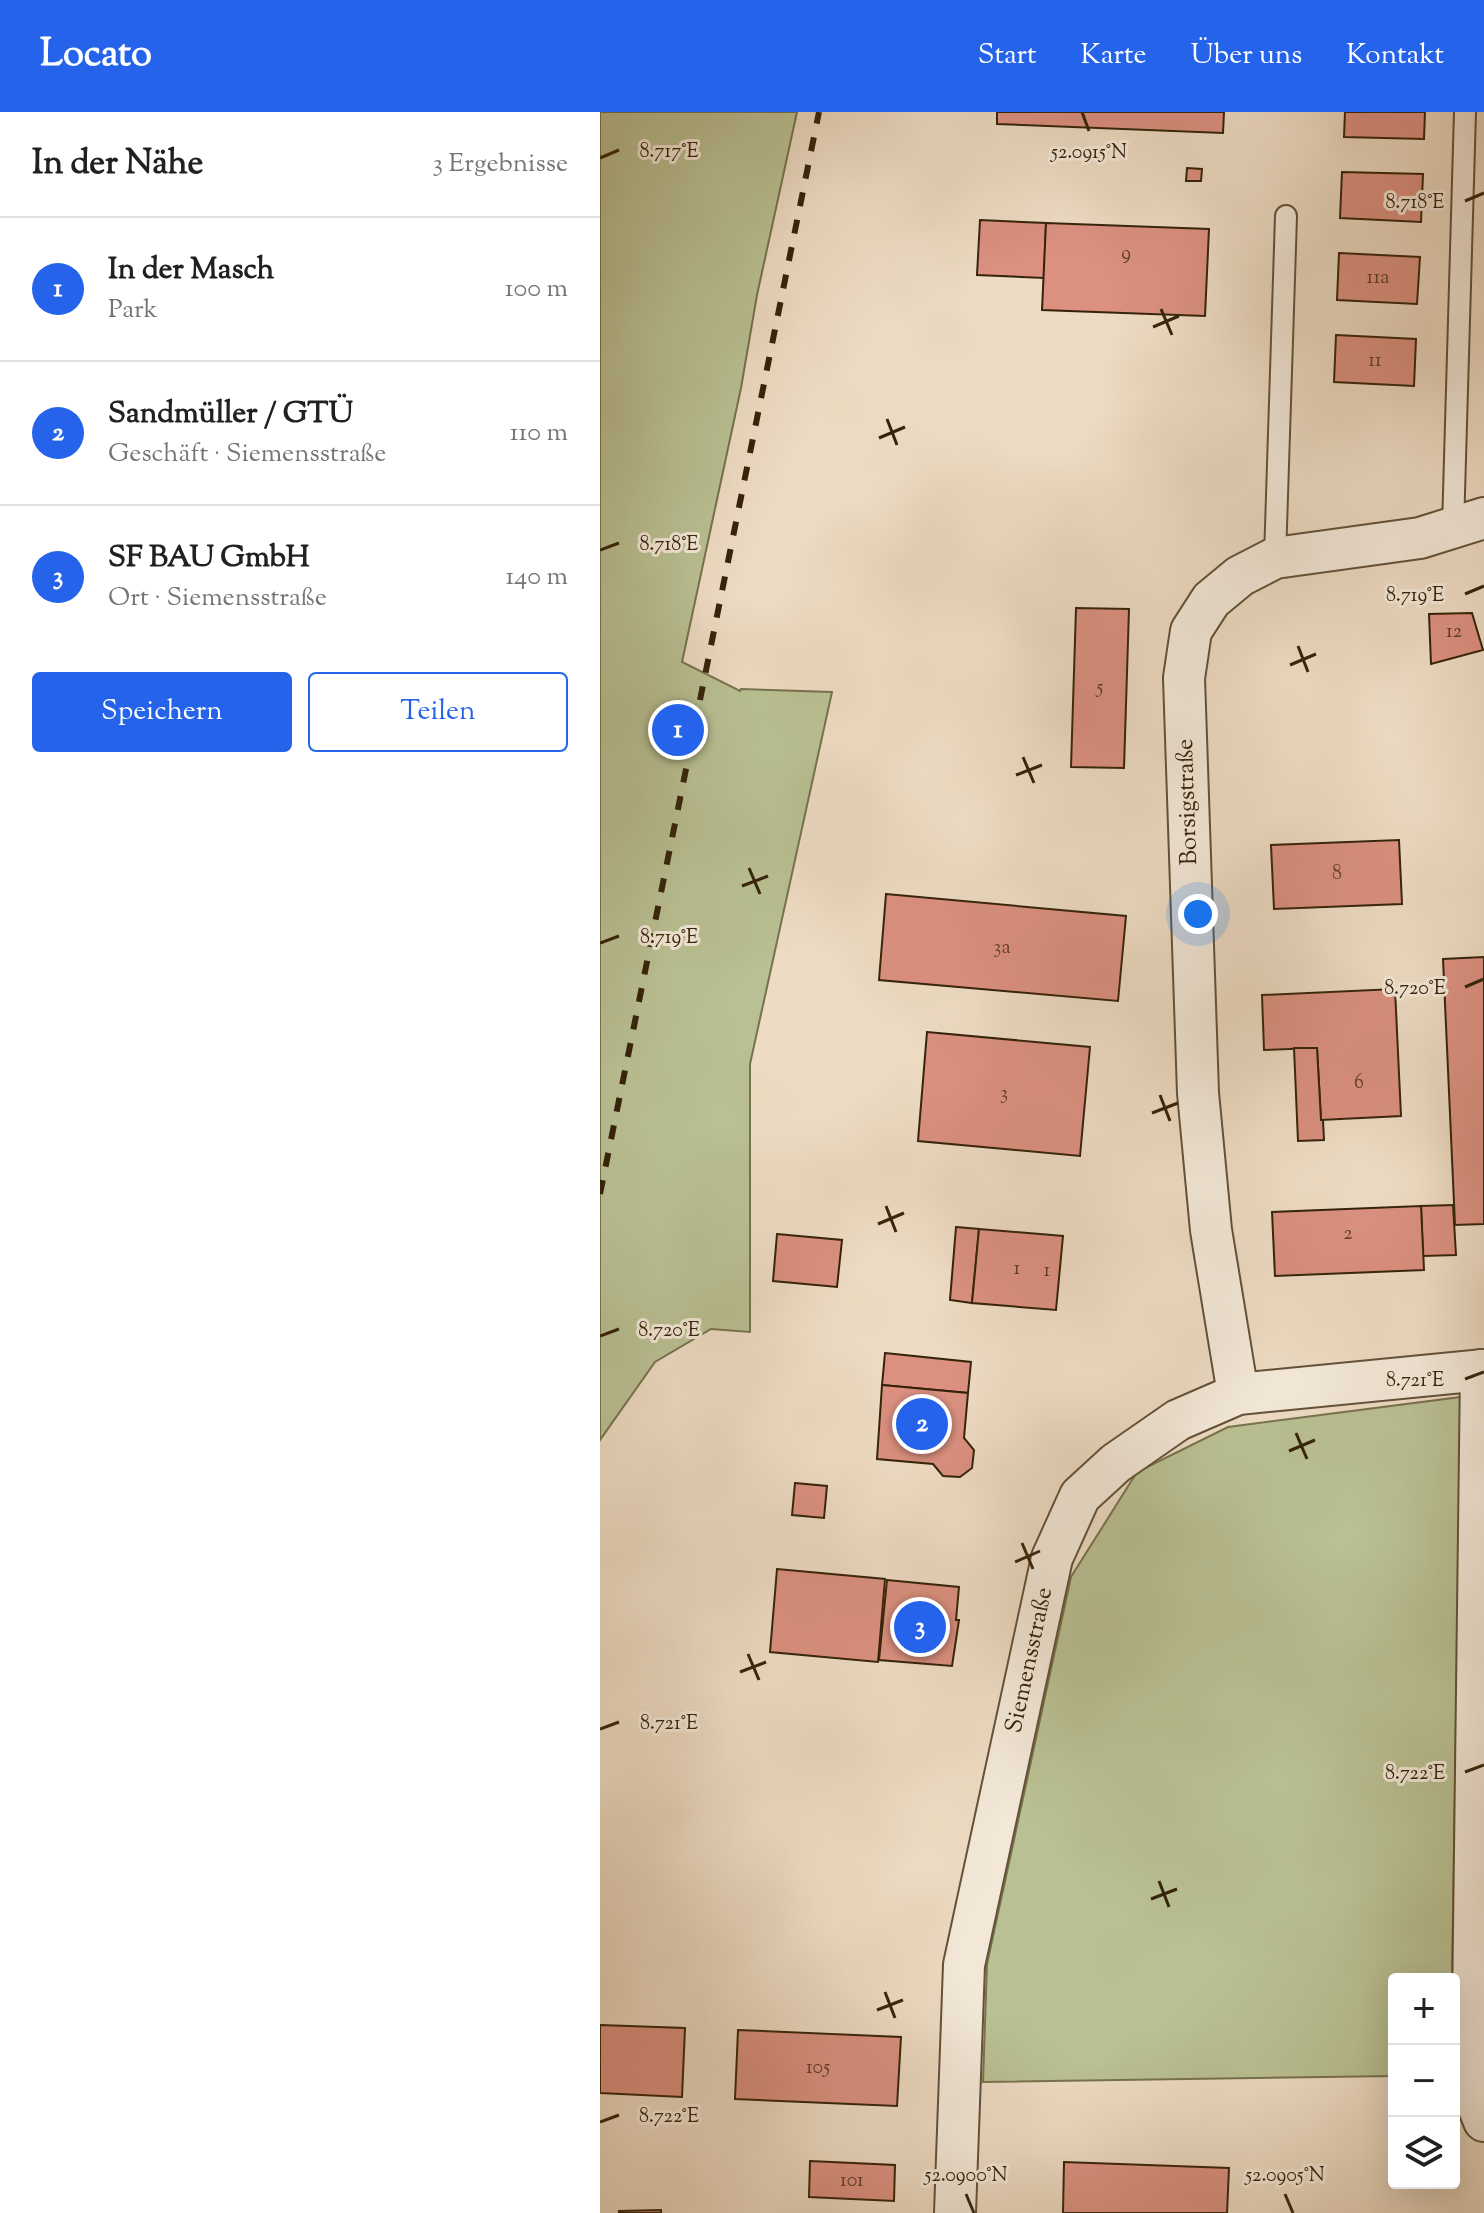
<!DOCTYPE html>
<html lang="de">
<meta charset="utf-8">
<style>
:root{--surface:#fff;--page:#f2f2f2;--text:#202124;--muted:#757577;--line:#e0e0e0;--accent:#2563eb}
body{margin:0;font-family:"Sorts Mill Goudy",serif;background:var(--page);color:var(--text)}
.controls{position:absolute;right:24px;bottom:24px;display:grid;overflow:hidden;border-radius:8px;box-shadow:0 8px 32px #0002}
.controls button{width:72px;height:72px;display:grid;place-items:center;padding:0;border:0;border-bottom:2px solid var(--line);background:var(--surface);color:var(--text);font:40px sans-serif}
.you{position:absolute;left:598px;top:802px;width:28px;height:28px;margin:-20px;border:6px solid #fff;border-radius:50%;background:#1a73e8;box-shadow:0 0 0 12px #1a73e833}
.badge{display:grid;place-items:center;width:52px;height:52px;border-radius:50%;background:var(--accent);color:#fff;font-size:26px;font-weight:700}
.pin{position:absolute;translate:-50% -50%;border:4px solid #fff;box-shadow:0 2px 8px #0006}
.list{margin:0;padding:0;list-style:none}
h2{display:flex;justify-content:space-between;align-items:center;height:104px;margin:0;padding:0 32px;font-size:34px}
h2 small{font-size:26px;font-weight:400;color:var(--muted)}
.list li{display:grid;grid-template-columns:52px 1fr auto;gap:24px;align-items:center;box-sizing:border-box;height:144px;padding:0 32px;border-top:2px solid var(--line)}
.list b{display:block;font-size:30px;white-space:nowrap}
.list p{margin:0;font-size:26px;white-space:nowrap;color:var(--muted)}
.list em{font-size:26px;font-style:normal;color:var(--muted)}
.actions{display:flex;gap:16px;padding:24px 32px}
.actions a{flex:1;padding:18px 0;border:2px solid var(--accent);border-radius:8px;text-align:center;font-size:28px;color:var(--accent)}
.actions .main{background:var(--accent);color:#fff}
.icon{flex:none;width:44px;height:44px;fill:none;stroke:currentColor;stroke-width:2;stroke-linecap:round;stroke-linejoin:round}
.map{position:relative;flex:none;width:884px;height:2101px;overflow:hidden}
header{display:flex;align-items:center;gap:48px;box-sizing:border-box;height:112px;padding:0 40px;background:var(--accent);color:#fff}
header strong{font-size:38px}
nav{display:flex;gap:44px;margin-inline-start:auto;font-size:28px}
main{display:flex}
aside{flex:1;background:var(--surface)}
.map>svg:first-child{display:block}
.green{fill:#b9c093;stroke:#77724e;stroke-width:2}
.building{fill:#db9080;stroke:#35230a;stroke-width:2}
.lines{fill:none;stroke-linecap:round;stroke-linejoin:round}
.lane-casing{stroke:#635138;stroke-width:24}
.street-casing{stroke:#635138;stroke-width:44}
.lane{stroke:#f3e8d8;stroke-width:20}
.street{stroke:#f3e8d8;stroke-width:40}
.rail{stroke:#35230a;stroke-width:6;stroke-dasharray:14 14;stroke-linecap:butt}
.ticks{fill:none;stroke:#35230a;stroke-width:3}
.labels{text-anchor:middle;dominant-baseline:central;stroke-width:6;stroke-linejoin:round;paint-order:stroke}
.number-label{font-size:20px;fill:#5e3e28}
.street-label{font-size:24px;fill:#35230a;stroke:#f3e8d8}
.ticks-label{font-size:20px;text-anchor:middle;fill:#35230a;stroke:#f3e8d8;stroke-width:6;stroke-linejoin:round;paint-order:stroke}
</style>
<header>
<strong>Locato</strong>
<nav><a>Start</a><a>Karte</a><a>Über uns</a><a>Kontakt</a></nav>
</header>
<main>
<aside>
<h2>In der Nähe<small>3 Ergebnisse</small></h2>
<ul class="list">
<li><span class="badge">1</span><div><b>In der Masch</b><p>Park</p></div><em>100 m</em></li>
<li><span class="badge">2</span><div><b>Sandmüller / GTÜ</b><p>Geschäft · Siemensstraße</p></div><em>110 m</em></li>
<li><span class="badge">3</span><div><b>SF BAU GmbH</b><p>Ort · Siemensstraße</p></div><em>140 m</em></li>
</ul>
<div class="actions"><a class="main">Speichern</a><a>Teilen</a></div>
</aside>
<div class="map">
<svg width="884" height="2101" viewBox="0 0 884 2101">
<rect width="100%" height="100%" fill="#eddbc3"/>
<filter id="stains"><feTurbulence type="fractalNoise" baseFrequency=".0025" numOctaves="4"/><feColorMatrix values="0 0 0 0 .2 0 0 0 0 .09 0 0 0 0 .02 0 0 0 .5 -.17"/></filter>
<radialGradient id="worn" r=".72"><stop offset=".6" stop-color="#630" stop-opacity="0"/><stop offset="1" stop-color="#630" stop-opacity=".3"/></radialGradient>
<g class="green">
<path d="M0,0h197l-40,183 -16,93 -59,274 58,29 1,-2 91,3 -82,372v268l-39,-3 -56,33 -55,78z"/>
<path d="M861,1285l-9,582h-58v97l-411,6 4,-118 84,-387 66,-105 91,-45z"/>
</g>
<g class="building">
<path d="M397,0h227l-1,21 -226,-9z"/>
<path d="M745,0h80l-1,27 -80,-2z"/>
<path d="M587,56l15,1 -1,12h-15z"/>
<path d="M742,60l81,2 -2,48 -81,-4z"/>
<path d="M380,108l66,3 -2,55 -67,-3z"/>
<path d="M446,111l163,6 -4,87 -163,-6z"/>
<path d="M739,141l81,4 -3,47 -80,-4z"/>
<path d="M736,223l80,4 -2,47 -80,-4z"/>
<path d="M476,496l53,1 -5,159 -53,-1z"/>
<path d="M872,501l11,37 -52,14 -2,-50z"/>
<path d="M799,728l3,64 -128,5 -3,-64z"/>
<path d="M286,782l240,22 -8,85 -239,-21z"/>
<path d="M884,845v267l-29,1 -12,-266z"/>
<path d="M795,877l6,127 -80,4 -4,-72 -53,2 -2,-55z"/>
<path d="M327,920l163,15 -10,109 -162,-15z"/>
<path d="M694,936h23l4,72h2l1,20 -26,1z"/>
<path d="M853,1093l3,50 -33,1 -2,-50z"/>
<path d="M821,1094l3,64 -149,6 -3,-64z"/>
<path d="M356,1115l23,2 -7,74 -22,-3z"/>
<path d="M379,1117l84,7 -7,74 -84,-7z"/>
<path d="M177,1122l65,6 -5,47 -64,-6z"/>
<path d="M285,1241l86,9 -3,31 -86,-8z"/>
<path d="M282,1273l86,8 -4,45 10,12 -2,18 -12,9 -17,-1 -10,-12 -56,-5z"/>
<path d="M195,1371l32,3 -3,32 -32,-3z"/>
<path d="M177,1457l108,10 -7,83 -108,-10z"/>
<path d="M287,1468l72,7 -3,33h3l-7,46 -73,-6z"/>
<path d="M0,1913l85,3 -3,69 -82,-4z"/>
<path d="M138,1918l163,7 -4,69 -162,-7z"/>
<path d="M210,2049l85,4 -1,36 -85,-4z"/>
<path d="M464,2050l165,6 -2,45h-164z"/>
<path d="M61,2098v3h-42v-2z"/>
</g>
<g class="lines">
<g class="lane-casing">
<g id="lane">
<path d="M853,416l12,-416"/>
<path d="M675,446l11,-342"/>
</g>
</g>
<g class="street-casing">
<g id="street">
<path d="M881,1258l-9,721 12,30"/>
<path d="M638,1282l-27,-164 -13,-137 -14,-415 7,-47 20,-31 29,-24 35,-18 145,-20 64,-20"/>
<path id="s1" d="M355,2101l9,-248 88,-407 28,-62 36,-33 62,-43 60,-26 246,-24"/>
</g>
</g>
<use href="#lane" class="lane"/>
<use href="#street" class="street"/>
<path class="rail" d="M0,1082l219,-1082"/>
</g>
<path class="ticks" d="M482,0l7,19M0,46l19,-8M865,89l19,-8M561,197l11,26M553,215l26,-11M287,307l10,26M279,326l26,-11M0,438l19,-7M865,482l19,-8M698,534l10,26M690,553l26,-11M423,645l11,26M416,663l26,-10M149,756l11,26M142,774l26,-10M0,831l19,-7M865,875l19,-8M560,983l10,26M552,1001l26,-10M286,1094l10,26M278,1112l26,-11M0,1224l19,-7M865,1267l19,-7M696,1321l11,26M689,1339l26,-11M422,1431l11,26M415,1450l25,-11M148,1542l11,26M140,1560l26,-10M0,1617l19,-7M865,1660l19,-7M559,1769l10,26M551,1787l26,-10M285,1880l10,26M277,1898l26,-10M0,2010l19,-7M366,2082l8,19M685,2082l8,19"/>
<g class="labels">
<g class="number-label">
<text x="526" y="142">9</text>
<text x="778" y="166">11a</text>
<text x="775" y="249">11</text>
<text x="854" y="520">12</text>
<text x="500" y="576">5</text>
<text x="737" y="762">8</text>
<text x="402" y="836">3a</text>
<text x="759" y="971">6</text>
<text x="404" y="982">3</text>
<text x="748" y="1122">2</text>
<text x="417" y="1157">1</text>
<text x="447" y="1159">1</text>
<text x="218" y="1956">105</text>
<text x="252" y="2069">101</text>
</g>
<g class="street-label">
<text transform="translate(588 690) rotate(-92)">Borsigstraße</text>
<text stroke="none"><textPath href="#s1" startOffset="560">Siemensstraße</textPath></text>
</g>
</g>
<g class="ticks-label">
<text x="69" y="45">8.717°E</text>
<text x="489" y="46">52.0915°N</text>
<text x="815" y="96">8.718°E</text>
<text x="69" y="438">8.718°E</text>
<text x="815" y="489">8.719°E</text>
<text x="69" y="831">8.719°E</text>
<text x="815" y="882">8.720°E</text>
<text x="69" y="1224">8.720°E</text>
<text x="815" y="1274">8.721°E</text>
<text x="69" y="1617">8.721°E</text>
<text x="815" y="1667">8.722°E</text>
<text x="69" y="2010">8.722°E</text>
<text x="366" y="2069">52.0900°N</text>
<text x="685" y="2069">52.0905°N</text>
</g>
<rect width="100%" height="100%" filter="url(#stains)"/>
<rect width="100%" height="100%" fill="url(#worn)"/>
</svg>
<div class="controls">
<button>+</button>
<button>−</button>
<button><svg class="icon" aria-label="layers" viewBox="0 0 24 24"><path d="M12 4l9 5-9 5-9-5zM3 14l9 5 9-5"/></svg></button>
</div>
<div class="you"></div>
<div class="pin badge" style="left:78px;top:618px">1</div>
<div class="pin badge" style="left:322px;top:1312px">2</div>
<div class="pin badge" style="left:320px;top:1515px">3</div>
</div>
</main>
